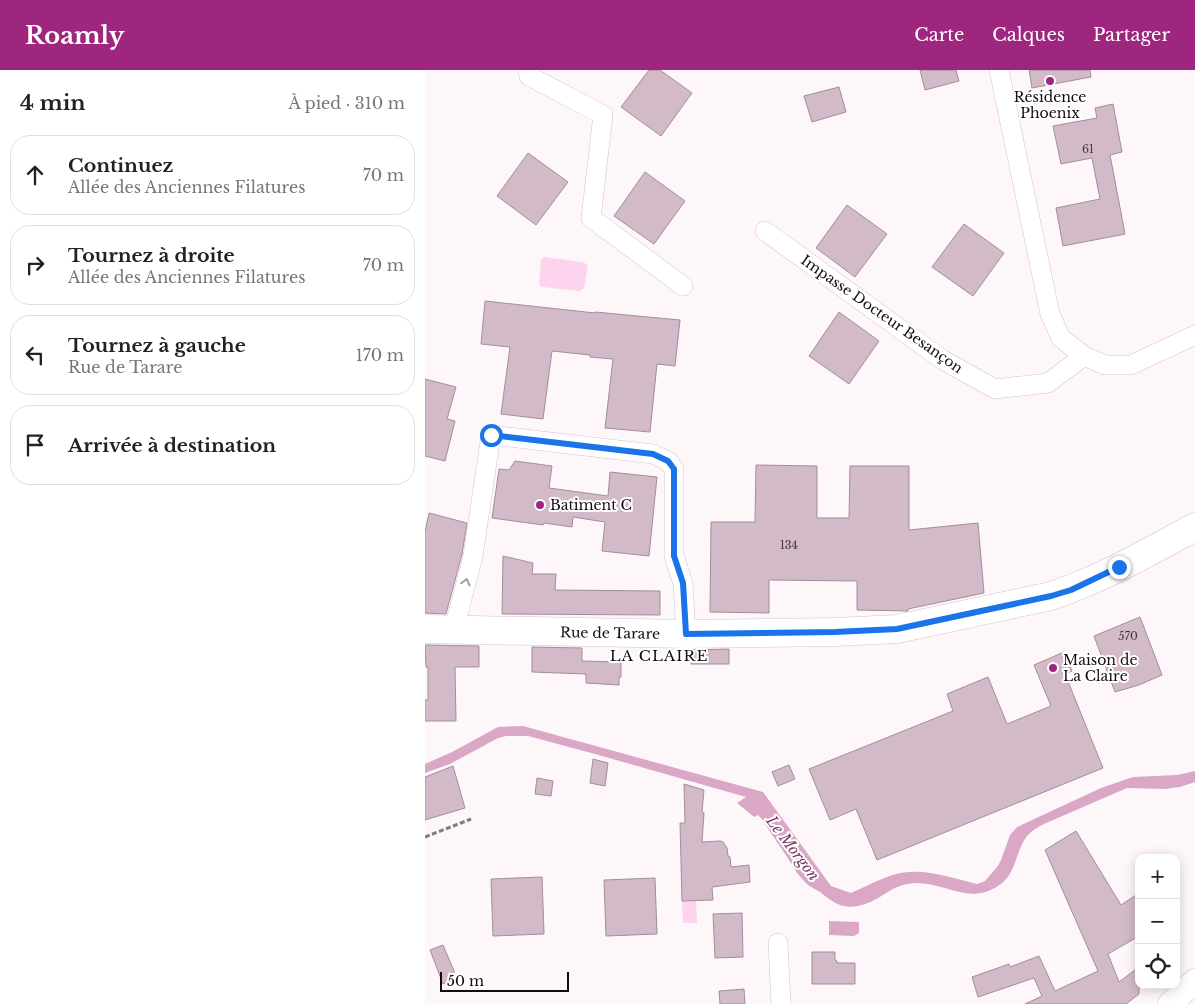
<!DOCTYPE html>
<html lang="fr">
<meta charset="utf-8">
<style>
:root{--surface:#fff;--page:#f6f6f6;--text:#222;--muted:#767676;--line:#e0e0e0;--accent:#9e267f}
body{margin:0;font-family:"Libre Baskerville",serif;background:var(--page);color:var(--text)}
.controls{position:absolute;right:15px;bottom:15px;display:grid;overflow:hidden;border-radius:10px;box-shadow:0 2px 12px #0003}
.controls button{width:45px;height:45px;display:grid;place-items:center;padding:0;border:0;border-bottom:1px solid var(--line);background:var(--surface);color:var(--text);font:25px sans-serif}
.scale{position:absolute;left:15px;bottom:12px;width:129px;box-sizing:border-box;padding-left:5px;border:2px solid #140c11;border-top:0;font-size:14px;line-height:18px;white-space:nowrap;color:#140c11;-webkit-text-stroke:4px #fff;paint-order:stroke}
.stop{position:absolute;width:15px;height:15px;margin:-11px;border:4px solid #1a73e8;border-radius:50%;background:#fff}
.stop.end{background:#1a73e8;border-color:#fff;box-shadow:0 1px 5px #0008}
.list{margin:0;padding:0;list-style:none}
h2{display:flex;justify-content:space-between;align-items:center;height:65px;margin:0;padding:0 20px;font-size:21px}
h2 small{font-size:16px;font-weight:400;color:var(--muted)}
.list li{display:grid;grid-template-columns:32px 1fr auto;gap:15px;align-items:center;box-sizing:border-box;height:80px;margin:0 10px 10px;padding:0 10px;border:1px solid var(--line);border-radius:20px}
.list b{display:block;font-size:19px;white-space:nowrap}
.list p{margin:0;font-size:16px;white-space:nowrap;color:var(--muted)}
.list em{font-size:16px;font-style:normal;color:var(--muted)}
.icon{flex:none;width:28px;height:28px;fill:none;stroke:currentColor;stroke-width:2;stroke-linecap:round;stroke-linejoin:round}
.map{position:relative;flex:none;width:770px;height:934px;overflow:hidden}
header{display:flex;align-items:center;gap:30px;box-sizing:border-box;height:70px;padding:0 25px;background:var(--accent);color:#fff}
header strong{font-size:24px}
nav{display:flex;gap:28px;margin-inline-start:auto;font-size:18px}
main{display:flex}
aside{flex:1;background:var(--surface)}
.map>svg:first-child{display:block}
.green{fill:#fdd4ee}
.water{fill:#daa7c7}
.building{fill:#d2bac9;stroke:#a48d9b}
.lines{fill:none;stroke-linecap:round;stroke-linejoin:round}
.minor-casing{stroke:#d8bfce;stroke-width:20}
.tertiary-casing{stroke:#d8bfce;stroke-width:25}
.secondary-casing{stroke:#d8bfce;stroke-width:29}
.path{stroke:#817a7e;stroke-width:3;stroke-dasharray:5 2.5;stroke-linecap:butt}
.minor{stroke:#fff;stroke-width:19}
.tertiary{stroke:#fff;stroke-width:24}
.secondary{stroke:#fff;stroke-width:28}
.oneway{stroke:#a19ea0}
.route{stroke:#1a73e8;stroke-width:6}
.poi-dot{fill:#9e267f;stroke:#fff;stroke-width:2}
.labels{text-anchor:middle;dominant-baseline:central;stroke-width:4;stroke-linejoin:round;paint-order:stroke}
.number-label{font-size:11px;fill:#44383f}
.poi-label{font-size:14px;fill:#140c11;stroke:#fff;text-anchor:start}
.street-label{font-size:14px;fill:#140c11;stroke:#fff}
.neighbourhood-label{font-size:15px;letter-spacing:1px;fill:#140c11;stroke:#fff}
.water-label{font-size:15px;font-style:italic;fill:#763862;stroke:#fff}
</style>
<header>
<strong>Roamly</strong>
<nav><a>Carte</a><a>Calques</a><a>Partager</a></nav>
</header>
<main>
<aside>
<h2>4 min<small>À pied · 310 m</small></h2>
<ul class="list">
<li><svg class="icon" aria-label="ahead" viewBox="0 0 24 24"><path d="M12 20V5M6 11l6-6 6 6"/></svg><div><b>Continuez</b><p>Allée des Anciennes Filatures</p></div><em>70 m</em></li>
<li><svg class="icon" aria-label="right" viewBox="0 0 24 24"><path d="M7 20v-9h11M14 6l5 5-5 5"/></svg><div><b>Tournez à droite</b><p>Allée des Anciennes Filatures</p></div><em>70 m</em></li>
<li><svg class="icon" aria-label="left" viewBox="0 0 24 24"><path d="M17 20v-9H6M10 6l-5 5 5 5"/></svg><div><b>Tournez à gauche</b><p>Rue de Tarare</p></div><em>170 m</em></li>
<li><svg class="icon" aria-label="arrive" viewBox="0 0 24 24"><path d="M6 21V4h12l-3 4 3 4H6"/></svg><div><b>Arrivée à destination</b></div></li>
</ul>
</aside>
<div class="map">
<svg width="770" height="934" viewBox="0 0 770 934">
<rect width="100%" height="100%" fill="#fdf7fa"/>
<g class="green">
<path d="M119,187l39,5 5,3 -4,23 -5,3 -37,-4 -3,-2 2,-25z"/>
<path d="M257,831h14l1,22h-14z"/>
</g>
<g class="water">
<path d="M98,656l240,66 68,94 20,7c19,-8 38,-20 58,-21 21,-2 48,7 68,12l8,-3 13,-15 3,-6 9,-25 7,-8 84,-39 32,-11 44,-2 18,-4v11l-15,5 -15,2 -38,-1 -83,36c-6,3 -11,6 -16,11 -13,15 -11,40 -30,51 -29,19 -52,-3 -81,-3 -24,0 -33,15 -52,21 -20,7 -30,0 -45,-12 -5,-3 -12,-6 -16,-11 -6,-6 -11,-14 -15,-21 -9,-14 -19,-28 -28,-42l-3,-3 -4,2 -17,-14 9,-6 -151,-43 -67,-18h-22l-8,2 -48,26 -25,9v-9l27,-12 46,-25z"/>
<path d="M404,851l30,1v11l-5,3 -25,-1z"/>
</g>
<g class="building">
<path d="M224,0h11l32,23 -31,43 -40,-29z"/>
<path d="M495,0h36l3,11 -34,9z"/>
<path d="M604,0h61l1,7 -59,11z"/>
<path d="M414,17l7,25 -34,10 -8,-26z"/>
<path d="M688,34l9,48 -12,3 15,79 -62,12 -7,-38 44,-9 -8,-41 -31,6 -8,-38 44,-8 -2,-10z"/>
<path d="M103,83l40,29 -32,43 -39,-29z"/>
<path d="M220,102l40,29 -31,43 -40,-28z"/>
<path d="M422,135l40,29 -32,43 -39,-29z"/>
<path d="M539,154l40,29 -31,43 -41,-29z"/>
<path d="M60,231l110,12v-1l85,8 -5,46 -18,-2 -7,68 -45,-4 8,-69 -23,-2v-2l-38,-4 -9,68 -42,-5 9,-67 -29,-3z"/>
<path d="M414,242l40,29 -30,43 -40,-28z"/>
<path d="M0,309l31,8 -9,32 8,2 -10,40 -20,-5z"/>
<path d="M90,391l37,5 -3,22 59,8 2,-24 47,5 -8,79 -47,-5 3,-29 -32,-5 -1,10 -28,-4 -1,2 -51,-7 7,-49 10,1z"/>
<path d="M331,395l61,1v52h32l1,-52h59v64l69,-7 6,70 -76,16v2l-51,-1v-29l-88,-1v33l-59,-1 1,-90h44z"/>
<path d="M4,443l38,10 -5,31 -16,60 -21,-1v-81z"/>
<path d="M78,486l30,7 -1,11h24l-1,16 105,1v24l-158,-1z"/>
<path d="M715,547l22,58 -23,10 -24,7 -21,-56z"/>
<path d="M0,575l54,1v21h-24l1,54h-31v-21h3v-33h-2z"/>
<path d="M107,577l50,1v13l39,1v15h-2v8l-33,-2v-9l-54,-2z"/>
<path d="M304,579v15h-38v-14z"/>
<path d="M639,582l8,19 -7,3 38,94 -226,92 -21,-51 -26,11 -21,-51 144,-58 -6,-17 41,-17 19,47 44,-18 -17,-41z"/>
<path d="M168,689l15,4 -3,23 -15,-3z"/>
<path d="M364,695l6,14 -17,7 -6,-14z"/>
<path d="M28,696l12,42 -40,12v-43z"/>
<path d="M112,708l16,3 -2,15 -16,-2z"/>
<path d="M259,714l20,6 -2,22 2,1 -2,29 18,-1 3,1 4,6 1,8 2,1 1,10 18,-2 1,17 -38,5 1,13 -31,1 -2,-78h5z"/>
<path d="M651,761l45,74 18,-12v43l-31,18 11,28 20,-15v27l-13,10h-101l17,-8 -8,-18 -56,19 -6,-20 37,-13 1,3 29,-11 16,35 43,-20 -53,-121z"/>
<path d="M117,807l2,57 -51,2 -2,-57z"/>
<path d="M230,808l2,56 -51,2 -2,-56z"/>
<path d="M317,843l1,44 -28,1 -2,-44z"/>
<path d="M18,875l14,33 -14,6 -13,-34z"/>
<path d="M387,882h23v8l2,1v2h18v21h-43z"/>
<path d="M319,919l1,15h-25l-1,-13z"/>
</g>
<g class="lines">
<g class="minor-casing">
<g id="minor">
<path d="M103,0l1,6 74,39 -12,103 92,68"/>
<path d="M574,0l51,244 11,24 23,18 21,9h26l64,-30"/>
<path d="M340,161l178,129 52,29 53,-6 36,-27"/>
<path d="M29,559l19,-73 18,-121 162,19 15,7 6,8v87l9,27 3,51"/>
<path d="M353,873l3,61"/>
</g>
</g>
<g class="tertiary-casing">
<path id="tertiary" d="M745,934l25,-23"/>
</g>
<g class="secondary-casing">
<path id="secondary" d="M0,559l261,5 149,-2 62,-3 154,-33c51,-17 98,-44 144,-69"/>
</g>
<path class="path" d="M0,767l46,-18"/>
<use href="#minor" class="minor"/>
<use href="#tertiary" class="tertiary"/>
<use href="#secondary" class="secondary"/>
</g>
<defs><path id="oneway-chevron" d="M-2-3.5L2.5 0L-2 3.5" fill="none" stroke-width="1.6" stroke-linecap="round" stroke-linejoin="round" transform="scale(1.25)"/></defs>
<use class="oneway" href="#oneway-chevron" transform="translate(41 512) rotate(-75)"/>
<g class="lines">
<path class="route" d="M66,365l162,19 15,7 6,8v87l9,27 3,51 149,-2 62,-3 154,-33 20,-6 48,-23"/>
</g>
<g class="poi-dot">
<circle cx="625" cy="11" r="5"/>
<circle cx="115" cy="435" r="5"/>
<circle cx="628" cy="598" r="5"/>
</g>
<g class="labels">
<g class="number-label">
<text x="663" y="79">61</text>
<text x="364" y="475">134</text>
<text x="703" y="566">570</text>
</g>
<g class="poi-label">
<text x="625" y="27" text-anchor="middle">Résidence<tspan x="625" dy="16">Phoenix</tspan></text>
<text x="125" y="435">Batiment C</text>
<text x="638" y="590">Maison de<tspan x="638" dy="16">La Claire</tspan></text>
</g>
<g class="street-label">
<text transform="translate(457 244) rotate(35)">Impasse Docteur Besançon</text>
<text transform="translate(185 563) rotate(1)">Rue de Tarare</text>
</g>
<g class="neighbourhood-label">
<text x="234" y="585">LA CLAIRE</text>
</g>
<g class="water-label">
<text transform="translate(368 778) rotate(53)">Le Morgon</text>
</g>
</g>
</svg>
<div class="controls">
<button>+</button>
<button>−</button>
<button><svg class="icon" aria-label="locate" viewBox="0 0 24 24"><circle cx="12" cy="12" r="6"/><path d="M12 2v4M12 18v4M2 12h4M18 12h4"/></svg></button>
</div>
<div class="scale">50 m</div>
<div class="stop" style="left:66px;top:365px"></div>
<div class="stop end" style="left:694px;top:497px"></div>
</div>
</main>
